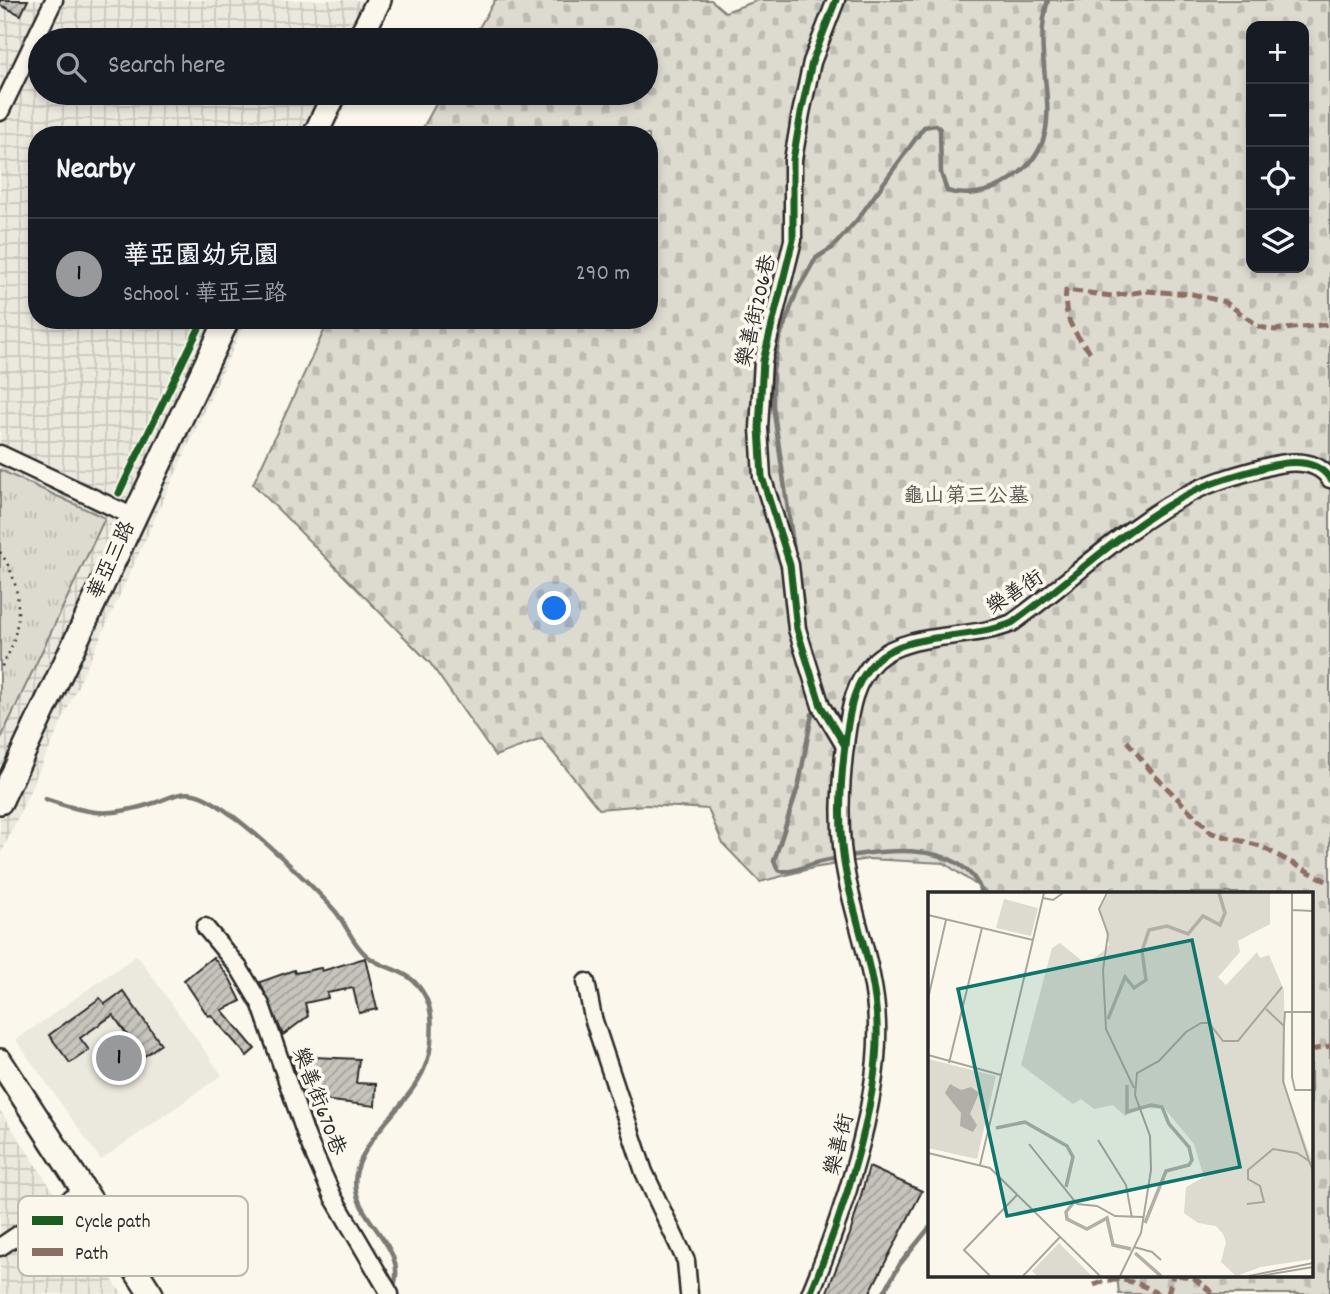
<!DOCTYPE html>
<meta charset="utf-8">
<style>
:root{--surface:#171b24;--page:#242831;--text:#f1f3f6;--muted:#9ea1a6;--line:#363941;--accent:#98999b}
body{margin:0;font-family:Dekko,"LXGW WenKai TC",sans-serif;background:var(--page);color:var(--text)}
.controls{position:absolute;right:21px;top:21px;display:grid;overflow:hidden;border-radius:14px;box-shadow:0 4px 10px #0003}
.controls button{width:63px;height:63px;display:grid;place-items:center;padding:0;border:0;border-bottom:2px solid var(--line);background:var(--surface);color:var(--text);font:35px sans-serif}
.you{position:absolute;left:555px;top:609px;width:24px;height:24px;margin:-18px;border:5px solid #fff;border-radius:50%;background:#1a73e8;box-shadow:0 0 0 10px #1a73e833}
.badge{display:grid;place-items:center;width:46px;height:46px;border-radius:50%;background:var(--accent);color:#111;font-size:23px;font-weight:700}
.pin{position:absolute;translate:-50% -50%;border:4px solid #fff;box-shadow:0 2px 7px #0006}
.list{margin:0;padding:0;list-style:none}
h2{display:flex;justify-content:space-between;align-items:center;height:91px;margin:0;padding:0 28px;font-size:30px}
h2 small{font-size:23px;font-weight:400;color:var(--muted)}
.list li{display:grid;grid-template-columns:46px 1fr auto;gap:21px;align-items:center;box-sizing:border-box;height:112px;padding:0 28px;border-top:2px solid var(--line)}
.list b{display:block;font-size:26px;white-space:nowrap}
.list p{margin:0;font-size:23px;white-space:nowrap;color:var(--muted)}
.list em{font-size:23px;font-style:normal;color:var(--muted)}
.icon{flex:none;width:38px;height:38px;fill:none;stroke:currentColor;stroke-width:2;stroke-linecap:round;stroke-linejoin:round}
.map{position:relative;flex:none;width:1330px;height:1294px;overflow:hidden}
.search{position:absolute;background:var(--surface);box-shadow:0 4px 10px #0003;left:28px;top:28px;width:630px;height:77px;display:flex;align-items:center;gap:18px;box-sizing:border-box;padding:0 24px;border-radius:38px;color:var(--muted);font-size:26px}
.panel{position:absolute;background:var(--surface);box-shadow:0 4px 10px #0003;left:28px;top:126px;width:630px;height:203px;border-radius:28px}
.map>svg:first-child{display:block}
.built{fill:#ebe8de}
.industrial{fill:url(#industrial-grid)}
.cemetery{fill:url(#cemetery-stones);stroke:#84827e;stroke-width:2;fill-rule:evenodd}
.park{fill:url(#park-tufts);stroke:#84827e;stroke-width:2}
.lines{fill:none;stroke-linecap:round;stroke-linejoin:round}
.stream{stroke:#7b7a75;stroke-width:4.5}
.building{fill:url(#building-hatch);stroke:#2b2b2b;stroke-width:2}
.street-casing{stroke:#2b2b2b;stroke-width:21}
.secondary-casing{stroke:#2b2b2b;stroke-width:28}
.path{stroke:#2b2b2b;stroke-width:2.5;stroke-dasharray:2 5;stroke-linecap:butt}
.street{stroke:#fbf7ec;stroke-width:16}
.secondary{stroke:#fbf7ec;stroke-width:23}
.quiet{stroke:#8d6e63;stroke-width:5;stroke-dasharray:10 5;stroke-linecap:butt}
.cycleway-casing{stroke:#fbf7ec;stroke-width:11}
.cycleway{stroke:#1b5e20;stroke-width:7}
.labels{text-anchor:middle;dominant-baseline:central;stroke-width:7;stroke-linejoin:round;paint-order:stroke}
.street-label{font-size:21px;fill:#2b2b2b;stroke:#fbf7ec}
.park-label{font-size:21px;fill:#585754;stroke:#fbf7ec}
.inset-river{fill:none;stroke:#b1afa7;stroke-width:3.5}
.inset-road{fill:none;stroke:#a8a59f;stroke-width:2}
.view{fill:#0f766e;fill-opacity:0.15;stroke:#0f766e;stroke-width:3.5}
.inset-edge{fill:none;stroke:#2b2b2b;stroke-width:3.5}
.key{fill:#fbf7ec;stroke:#bdbab2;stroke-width:2}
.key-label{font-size:19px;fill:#2b2b2b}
</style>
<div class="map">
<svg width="1330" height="1294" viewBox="0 0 1330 1294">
<defs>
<pattern id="industrial-grid" width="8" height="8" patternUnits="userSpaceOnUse" patternTransform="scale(1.75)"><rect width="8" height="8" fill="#ebe8de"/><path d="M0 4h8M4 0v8" fill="none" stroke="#cac7bf"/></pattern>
<pattern id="cemetery-stones" width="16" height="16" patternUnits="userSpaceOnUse" patternTransform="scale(1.75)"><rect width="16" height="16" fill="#dddad0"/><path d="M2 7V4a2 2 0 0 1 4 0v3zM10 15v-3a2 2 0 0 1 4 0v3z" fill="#bebbb3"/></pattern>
<pattern id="park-tufts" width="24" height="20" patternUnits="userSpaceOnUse" patternTransform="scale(1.75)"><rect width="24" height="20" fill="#dddad0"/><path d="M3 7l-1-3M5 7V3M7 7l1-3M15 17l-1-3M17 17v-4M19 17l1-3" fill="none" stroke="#bebbb3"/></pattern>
<pattern id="building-hatch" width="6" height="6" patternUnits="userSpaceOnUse" patternTransform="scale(1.75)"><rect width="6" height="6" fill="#c7c4bc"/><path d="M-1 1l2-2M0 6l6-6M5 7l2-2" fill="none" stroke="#a29f99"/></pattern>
</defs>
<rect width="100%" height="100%" fill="#fbf7ec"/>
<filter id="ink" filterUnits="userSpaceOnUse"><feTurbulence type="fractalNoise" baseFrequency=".0143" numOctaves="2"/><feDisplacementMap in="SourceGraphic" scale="14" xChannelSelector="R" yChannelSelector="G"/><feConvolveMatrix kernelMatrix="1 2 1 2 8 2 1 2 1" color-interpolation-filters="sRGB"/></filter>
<g filter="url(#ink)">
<path class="built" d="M137,955l85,120 -121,85 -85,-120z"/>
<g class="industrial">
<path d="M0,0h394l-19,40h-335v53h311l-19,42h-295v185h209l-246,536z"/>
<path d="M0,1110l47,72 75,112h-122z"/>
</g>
<path class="cemetery" d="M495,0h216l14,12 34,-12h571v1294h-211l-2,-19h194v-382h-323l-44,-30 -76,-4 -55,9 -53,14 -37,-38 -15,-35 -62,-4 -47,4 -57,-70 -47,17 -65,-93 -177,-179 76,-164h320v-185h-230l23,-42h204v-53h-174zM1251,26h53v242h-53z"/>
<path class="park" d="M0,470l105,48 -105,222z"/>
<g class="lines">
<g class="stream">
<path d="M795,558l-22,-152v-36l6,-31 18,-48 19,-33 16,-10 25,-28 67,-93 12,-2 4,4 1,44 6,18c18,6 41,2 58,-8 77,-46 21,-110 43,-183"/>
<path d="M803,615l3,16"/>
<path d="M812,714l-13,70 -25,77 4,9c12,5 28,-5 42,-8 48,-11 141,-28 162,31"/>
<path d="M45,799c44,15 63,19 109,4 13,-4 25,-12 40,-9 30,5 120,92 142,118 11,14 16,31 30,43 19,17 43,11 59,41 8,15 7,31 6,47 -4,51 -60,80 -74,127 -14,47 57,75 35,120"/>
<path d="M883,1294l17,-30 29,-36"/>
</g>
</g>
<g class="building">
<path d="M0,0h28l-7,15 -21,-10z"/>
<path d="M213,957l17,22 11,22 -19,9 33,39 -8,7 -36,-41 -3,1 -24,-36z"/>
<path d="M365,958l12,51 -18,4 -6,-25 -26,5 1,5 -23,5 3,13 -25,19 -23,-53 34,-12 1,3 26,-5 1,3z"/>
<path d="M123,991l38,53 -18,13 -30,-42 -33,23 9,12 -19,13 -21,-28 51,-37 5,6z"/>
<path d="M290,1056l69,3 -3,24 20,1 -1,22 -71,-8z"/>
<path d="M869,1167l53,24 -53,103h-43l24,-60z"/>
</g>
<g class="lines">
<g class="street-casing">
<g id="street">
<path d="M836,0l-24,62 -11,51 -8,47v80l-30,121 -4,67 3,49 28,88 7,64 24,77 24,40"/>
<path d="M0,112l54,-112"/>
<path d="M0,454l134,63"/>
<path d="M205,927l34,41 22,37 46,133 26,59 57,97"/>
<path d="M586,982l7,36 51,154 42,89 3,33"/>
<path d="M0,1247l83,-56"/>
<path d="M810,1294c31,-75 70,-189 67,-270 -1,-49 -20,-97 -30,-145 -10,-47 -7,-95 -1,-142 4,-28 8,-56 30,-77 32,-29 96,-20 136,-37 59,-42 113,-97 178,-130 24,-12 50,-19 76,-26 22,-6 50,-9 64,12"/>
</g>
</g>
<g class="secondary-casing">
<g id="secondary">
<path d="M359,40l20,-40"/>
<path d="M315,135l20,-42"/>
<path d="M0,802l227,-482"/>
<path d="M0,1061l151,233"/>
</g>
</g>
<path class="path" d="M0,552c25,34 23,83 0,117"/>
<use href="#street" class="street"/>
<use href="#secondary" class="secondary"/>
<g class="quiet">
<path d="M1090,352c-17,-21 -27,-34 -24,-62l46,6 34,-5 46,3 33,8 35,25 15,3 55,-6"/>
<path d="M1127,741l28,35 57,57 48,13 70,37"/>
<path d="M1311,1050l19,-4"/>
<path d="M1178,1275l16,3 20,16"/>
<path d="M1094,1285c24,-10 43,-4 64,9"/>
<path d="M1168,1294l5,-19"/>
</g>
<g class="cycleway-casing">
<g id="cycleway">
<path d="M836,0l-24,62 -11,51 -8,47v80l-30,121 -4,67 3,49 28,88 7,64 24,77 24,40"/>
<path d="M119,493l84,-173"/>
<path d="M810,1294c31,-75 70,-189 67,-270 -1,-49 -20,-97 -30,-145 -10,-47 -7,-95 -1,-142 4,-28 8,-56 30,-77 32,-29 96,-20 136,-37 59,-42 113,-97 178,-130 24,-12 50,-19 76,-26 22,-6 50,-9 64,12"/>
</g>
</g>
<use href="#cycleway" class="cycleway"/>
</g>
</g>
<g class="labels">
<g class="street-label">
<text transform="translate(758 311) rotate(-77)">樂善街206巷</text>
<text transform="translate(113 561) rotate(-65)">華亞三路</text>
<text transform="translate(1016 594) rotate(-33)">樂善街</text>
<text transform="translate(317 1102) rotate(69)">樂善街670巷</text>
<text transform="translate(841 1145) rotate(-76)">樂善街</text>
</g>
<g class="park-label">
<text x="966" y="498">龜山第三公墓</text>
</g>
</g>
<g transform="translate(928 892)">
<rect width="385" height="385" fill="#fbf7ec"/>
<path d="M181,1h165l-4,1v30l-32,17 2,11 -22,25 8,8 31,-33 3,6 9,-3 15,35 1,97 28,77v95l-52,8 -25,9 -15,-14 5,-20 -3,-8 -7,-8 -18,-3 -14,-10 2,-26 18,-10 -10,-33 -29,-35 -22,-1 -18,8 -12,-11 -19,4 -13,-10 -8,5 -52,-39 31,-117 8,-5 26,21 19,-14 4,-5 -9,-36z" fill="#dddad0"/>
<path d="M76,7l34,9 -7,28 -35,-8zM0,167l68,17 -19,83 -49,-11zM131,351l33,33h-55l-5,-5z" fill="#dddad0"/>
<path d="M22,192l11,6 10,-3 8,6 -9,21 7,11 -4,7 -13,-6 1,-13 -16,-20z" fill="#b1afa7"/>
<path class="inset-river" d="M180,127l17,-42 9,11 12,-8 -4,-29 7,-21 18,-4 21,8 15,-18 17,9 5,-12 -6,-20M199,193v27l24,-7 11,2 7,17 20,23 3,13 -3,5 -23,6 -21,52M68,236l29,-6 42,24 6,11 -7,30M146,310l-8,10 1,7 20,10 20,-11 6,27 18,4M207,361l26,23"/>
<path class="inset-road" d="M179,1l-8,16 9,25 -5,36 3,59 28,59M364,1v184l3,13h18M115,6l10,2 10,-7M364,18l21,1M0,23l105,25M0,107l18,-79M338,117l18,17M0,163l73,20M21,171l33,-135M170,248l28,45 6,33M101,252l48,60 20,2 18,10 28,1M0,261l62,15 110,108M381,269l-26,-80 1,-55 1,-14h28M52,273l64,-272M319,312l17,-2 -4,-16 -12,-7v-9l25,-21 24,4 12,8 4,9M206,355l18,5 9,8M62,384l-26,-26 53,-55M95,384l37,-39M192,384l21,-43 10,-63 -1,-34 -15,-41 2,-22 22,-12 27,-29 15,-9h8l14,18h15l44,-54M321,384l64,-13M332,384l53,-9"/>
<path class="view" d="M264,48l48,227 -233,49 -49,-227z"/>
<rect width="385" height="385" class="inset-edge"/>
</g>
<rect x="18" y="1196" width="230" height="80" rx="10" class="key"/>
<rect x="32" y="1216" width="31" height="9" fill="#1b5e20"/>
<rect x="32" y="1248" width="31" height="8" fill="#8d6e63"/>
<g class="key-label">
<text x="75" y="1227">Cycle path</text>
<text x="75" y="1259">Path</text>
</g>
</svg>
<div class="controls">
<button>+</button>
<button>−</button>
<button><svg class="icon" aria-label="locate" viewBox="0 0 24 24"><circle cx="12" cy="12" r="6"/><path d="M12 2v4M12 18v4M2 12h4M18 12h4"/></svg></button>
<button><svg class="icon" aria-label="layers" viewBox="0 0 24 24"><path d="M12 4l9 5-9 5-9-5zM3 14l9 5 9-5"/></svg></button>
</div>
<div class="you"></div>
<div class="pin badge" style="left:119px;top:1058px">1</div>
<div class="search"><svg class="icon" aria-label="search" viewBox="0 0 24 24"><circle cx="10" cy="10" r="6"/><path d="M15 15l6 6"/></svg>Search here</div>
<section class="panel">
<h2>Nearby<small></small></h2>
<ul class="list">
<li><span class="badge">1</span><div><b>華亞園幼兒園</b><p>School · 華亞三路</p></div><em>290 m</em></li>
</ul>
</section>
</div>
